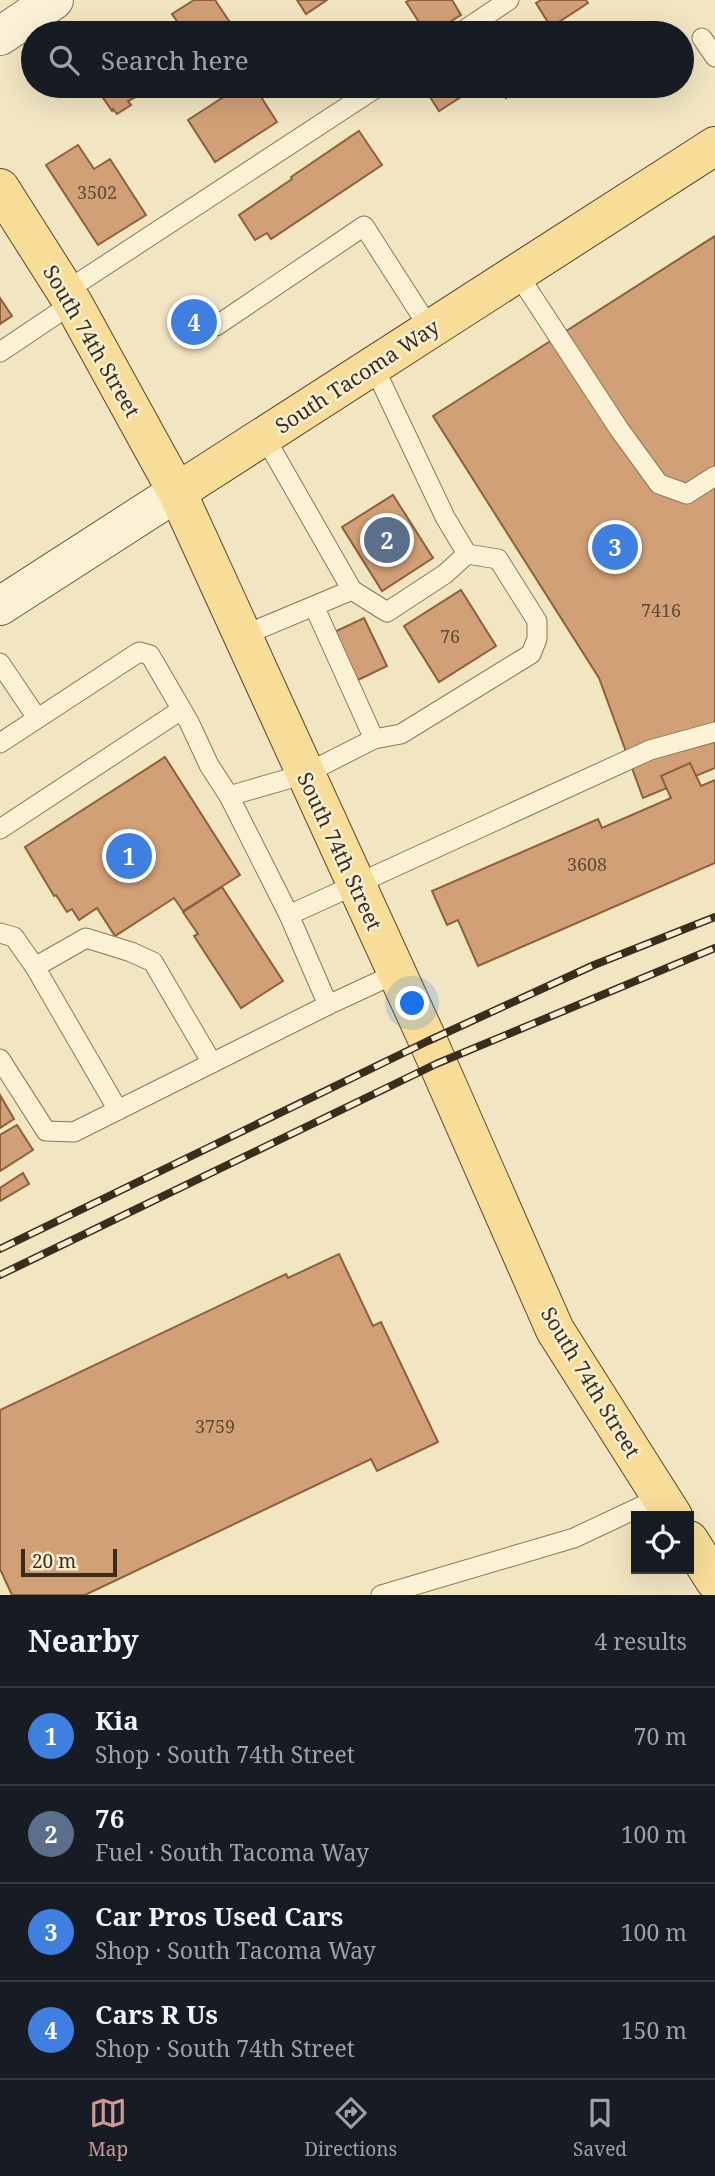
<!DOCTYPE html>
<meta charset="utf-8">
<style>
:root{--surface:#171b24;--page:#20242c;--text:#f1f3f6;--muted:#9ea1a6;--line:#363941;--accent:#cd9898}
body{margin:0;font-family:"Noto Serif",serif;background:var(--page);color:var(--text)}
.controls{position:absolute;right:21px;bottom:21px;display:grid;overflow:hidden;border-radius:0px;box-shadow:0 7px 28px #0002}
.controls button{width:63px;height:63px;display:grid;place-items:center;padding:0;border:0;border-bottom:2px solid var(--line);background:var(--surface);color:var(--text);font:35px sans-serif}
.scale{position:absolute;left:21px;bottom:18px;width:96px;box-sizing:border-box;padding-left:7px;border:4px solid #3b2d1d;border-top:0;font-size:19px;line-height:24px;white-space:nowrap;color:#3b2d1d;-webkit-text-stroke:5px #f8efd2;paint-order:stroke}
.you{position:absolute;left:413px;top:1004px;width:24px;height:24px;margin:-18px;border:5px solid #fff;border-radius:50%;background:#1a73e8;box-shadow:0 0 0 10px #1a73e833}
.badge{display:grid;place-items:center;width:46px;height:46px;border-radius:50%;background:var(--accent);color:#fff;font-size:23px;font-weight:700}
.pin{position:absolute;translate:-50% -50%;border:4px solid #fff;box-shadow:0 2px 7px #0006}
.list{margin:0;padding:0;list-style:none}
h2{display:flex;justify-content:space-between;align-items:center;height:91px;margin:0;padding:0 28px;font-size:30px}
h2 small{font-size:23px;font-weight:400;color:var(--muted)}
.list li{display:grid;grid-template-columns:46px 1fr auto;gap:21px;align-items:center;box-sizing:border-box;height:98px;padding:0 28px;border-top:2px solid var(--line)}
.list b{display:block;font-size:26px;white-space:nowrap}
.list p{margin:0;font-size:23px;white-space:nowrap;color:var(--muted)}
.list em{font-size:23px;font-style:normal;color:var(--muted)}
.icon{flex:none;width:38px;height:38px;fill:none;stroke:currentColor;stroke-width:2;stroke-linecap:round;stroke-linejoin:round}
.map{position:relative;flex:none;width:715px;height:1595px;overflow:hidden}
.search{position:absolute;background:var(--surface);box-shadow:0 7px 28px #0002;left:21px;right:21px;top:21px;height:77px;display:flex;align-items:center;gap:18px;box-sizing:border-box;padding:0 24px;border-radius:38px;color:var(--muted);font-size:26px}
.sheet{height:483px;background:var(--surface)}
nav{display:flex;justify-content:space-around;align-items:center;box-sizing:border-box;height:98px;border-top:2px solid var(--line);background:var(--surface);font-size:19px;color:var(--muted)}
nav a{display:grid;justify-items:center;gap:4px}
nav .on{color:var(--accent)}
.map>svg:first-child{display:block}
.building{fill:#d2a076;stroke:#8d603c;stroke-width:2}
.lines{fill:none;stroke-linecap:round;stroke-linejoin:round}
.service-casing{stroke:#8c7658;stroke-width:21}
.minor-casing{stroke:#8c7658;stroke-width:40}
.secondary-casing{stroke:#6e573b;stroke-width:40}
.primary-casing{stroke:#5a442c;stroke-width:40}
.service{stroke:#fbf2d6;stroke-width:19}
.minor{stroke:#fbf2d6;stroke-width:38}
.secondary{stroke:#fbf2d6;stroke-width:38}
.primary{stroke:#f7dd98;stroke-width:38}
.rail-casing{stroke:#3b2d1d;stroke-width:8}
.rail{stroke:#f8efd2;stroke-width:5;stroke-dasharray:16;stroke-linecap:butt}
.labels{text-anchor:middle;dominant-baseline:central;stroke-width:5;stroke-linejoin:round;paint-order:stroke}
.number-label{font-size:18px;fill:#614a33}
.street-label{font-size:21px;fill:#3b2d1d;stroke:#f8efd2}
</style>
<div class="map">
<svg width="715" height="1595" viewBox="0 0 715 1595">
<rect width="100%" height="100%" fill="#f1e5c2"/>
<g class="building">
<path d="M194,0h21l22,33h-59l5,-3 -11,-16z"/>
<path d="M297,0h30l-21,14z"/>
<path d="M410,0h42l9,15 -29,18h-6l-20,-31z"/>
<path d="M541,0h45l2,3 -37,24 -15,-24z"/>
<path d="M503,22l7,11h-25z"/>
<path d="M95,86h51l3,4 -21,11 3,4 -14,9 -4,-5 -1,2z"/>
<path d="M218,86h36l23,36 -62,40 -27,-42 37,-24z"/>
<path d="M423,86h55l-39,25z"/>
<path d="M499,86h27l-20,12z"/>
<path d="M359,131l23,34 -111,74 -4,-6 -12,7 -16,-25 53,-36 -1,-2z"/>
<path d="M78,145l16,24 16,-10 36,56 -48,30 -52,-80z"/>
<path d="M715,236v532l-72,30 -44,-120 -166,-262z"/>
<path d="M0,298l12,18 -12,8z"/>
<path d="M393,495l40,63 -51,33 -40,-64z"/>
<path d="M461,590l35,56 -57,36 -35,-56z"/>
<path d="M364,618l23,48 -33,16 -24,-48z"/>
<path d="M165,757l75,118 -57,36 -9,-13 -59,38 -18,-28 -18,12 -7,-11 -5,3 -11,-17 -2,1 -29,-49z"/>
<path d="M690,763l11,23 14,-6v83l-237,103 -20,-46 -11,5 -15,-34 166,-72 4,9 69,-30 -10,-22z"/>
<path d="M222,887l61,94 -42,27 -47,-72 4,-2 -15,-22z"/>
<path d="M0,1095l14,24 -14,9z"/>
<path d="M17,1125l16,25 -33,21v-36z"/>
<path d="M23,1173l6,11 -29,17v-13z"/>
<path d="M339,1254l34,72 8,-4 57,120 -61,29 -6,-12 -286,136h-73l-12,-26v-159l286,-136 2,4z"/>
</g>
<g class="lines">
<g class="service-casing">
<g id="service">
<path d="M460,33l49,-33"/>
<path d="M702,38l13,19"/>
<path d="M517,273l102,156 40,55 28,10 28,-18"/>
<path d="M66,291l313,-205"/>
<path d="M206,329l10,-3 148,-100 66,103"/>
<path d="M0,352l73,-49"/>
<path d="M264,436l88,154"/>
<path d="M314,606l60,133"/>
<path d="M242,636l110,-46 35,22 58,-38 22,-20 -22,-37 -72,-152"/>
<path d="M0,663l37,55"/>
<path d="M0,743l139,-91 11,3 39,67 20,43 20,31 60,119 39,90"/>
<path d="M229,796l76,-22 69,-35 27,-5 130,-80 6,-15v-18l-39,-62 -31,-5"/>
<path d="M0,829l181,-119"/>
<path d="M289,915l361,-165 65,-18"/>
<path d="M0,933l14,4 21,30 83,143"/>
<path d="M35,967l51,-29 45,14 22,10 59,101"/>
<path d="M0,1059l46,72 28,1 254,-127 69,-32"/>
<path d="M381,1595l193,-57 87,-41"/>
</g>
</g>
<g class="minor-casing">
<path id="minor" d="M0,36l54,-36"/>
</g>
<g class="secondary-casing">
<path id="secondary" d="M0,606l177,-114"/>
</g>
<g class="primary-casing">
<g id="primary">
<path d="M0,188l73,115 104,189 251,549 127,289 118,186"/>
<path d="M177,492l538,-346"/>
<path d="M689,1540l26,41"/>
</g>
</g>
<use href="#service" class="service"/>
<use href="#minor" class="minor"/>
<use href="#secondary" class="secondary"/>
<use href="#primary" class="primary"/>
<g class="rail-casing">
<g id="rail">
<path d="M0,1249l428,-208 166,-76 121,-48"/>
<path d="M0,1275l436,-211 279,-116"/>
</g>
</g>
<use href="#rail" class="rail"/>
</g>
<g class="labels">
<g class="number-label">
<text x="97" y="192">3502</text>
<text x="661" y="610">7416</text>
<text x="450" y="636">76</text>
<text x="587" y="864">3608</text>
<text x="215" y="1426">3759</text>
</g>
<g class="street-label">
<text transform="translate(92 341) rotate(60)">South 74th Street</text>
<text transform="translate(357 376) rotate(-33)">South Tacoma Way</text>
<text transform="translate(340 851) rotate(65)">South 74th Street</text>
<text transform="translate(591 1382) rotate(59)">South 74th Street</text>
</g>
</g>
</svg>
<div class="controls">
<button><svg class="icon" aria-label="locate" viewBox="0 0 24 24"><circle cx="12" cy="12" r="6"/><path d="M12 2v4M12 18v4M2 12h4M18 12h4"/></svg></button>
</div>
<div class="scale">20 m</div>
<div class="you"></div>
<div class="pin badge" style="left:129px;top:856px;background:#3f7fe0">1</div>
<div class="pin badge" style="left:387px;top:540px;background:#5c6f8a">2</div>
<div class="pin badge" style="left:615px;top:547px;background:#3f7fe0">3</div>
<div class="pin badge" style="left:194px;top:322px;background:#3f7fe0">4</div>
<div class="search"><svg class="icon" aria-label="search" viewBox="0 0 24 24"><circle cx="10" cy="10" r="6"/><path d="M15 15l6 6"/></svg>Search here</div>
</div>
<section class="sheet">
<h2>Nearby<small>4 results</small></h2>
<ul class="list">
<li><span class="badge" style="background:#3f7fe0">1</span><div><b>Kia</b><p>Shop · South 74th Street</p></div><em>70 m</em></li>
<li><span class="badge" style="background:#5c6f8a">2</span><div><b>76</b><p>Fuel · South Tacoma Way</p></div><em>100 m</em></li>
<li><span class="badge" style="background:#3f7fe0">3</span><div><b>Car Pros Used Cars</b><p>Shop · South Tacoma Way</p></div><em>100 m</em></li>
<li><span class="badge" style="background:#3f7fe0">4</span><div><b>Cars R Us</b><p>Shop · South 74th Street</p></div><em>150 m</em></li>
</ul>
</section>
<nav>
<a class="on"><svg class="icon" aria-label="map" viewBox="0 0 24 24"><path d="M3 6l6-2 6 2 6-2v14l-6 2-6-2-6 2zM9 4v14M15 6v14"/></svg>Map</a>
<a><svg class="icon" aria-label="directions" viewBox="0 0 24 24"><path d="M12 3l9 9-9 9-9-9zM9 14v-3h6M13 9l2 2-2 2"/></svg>Directions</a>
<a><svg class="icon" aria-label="saved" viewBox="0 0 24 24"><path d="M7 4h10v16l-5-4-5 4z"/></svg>Saved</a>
</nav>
